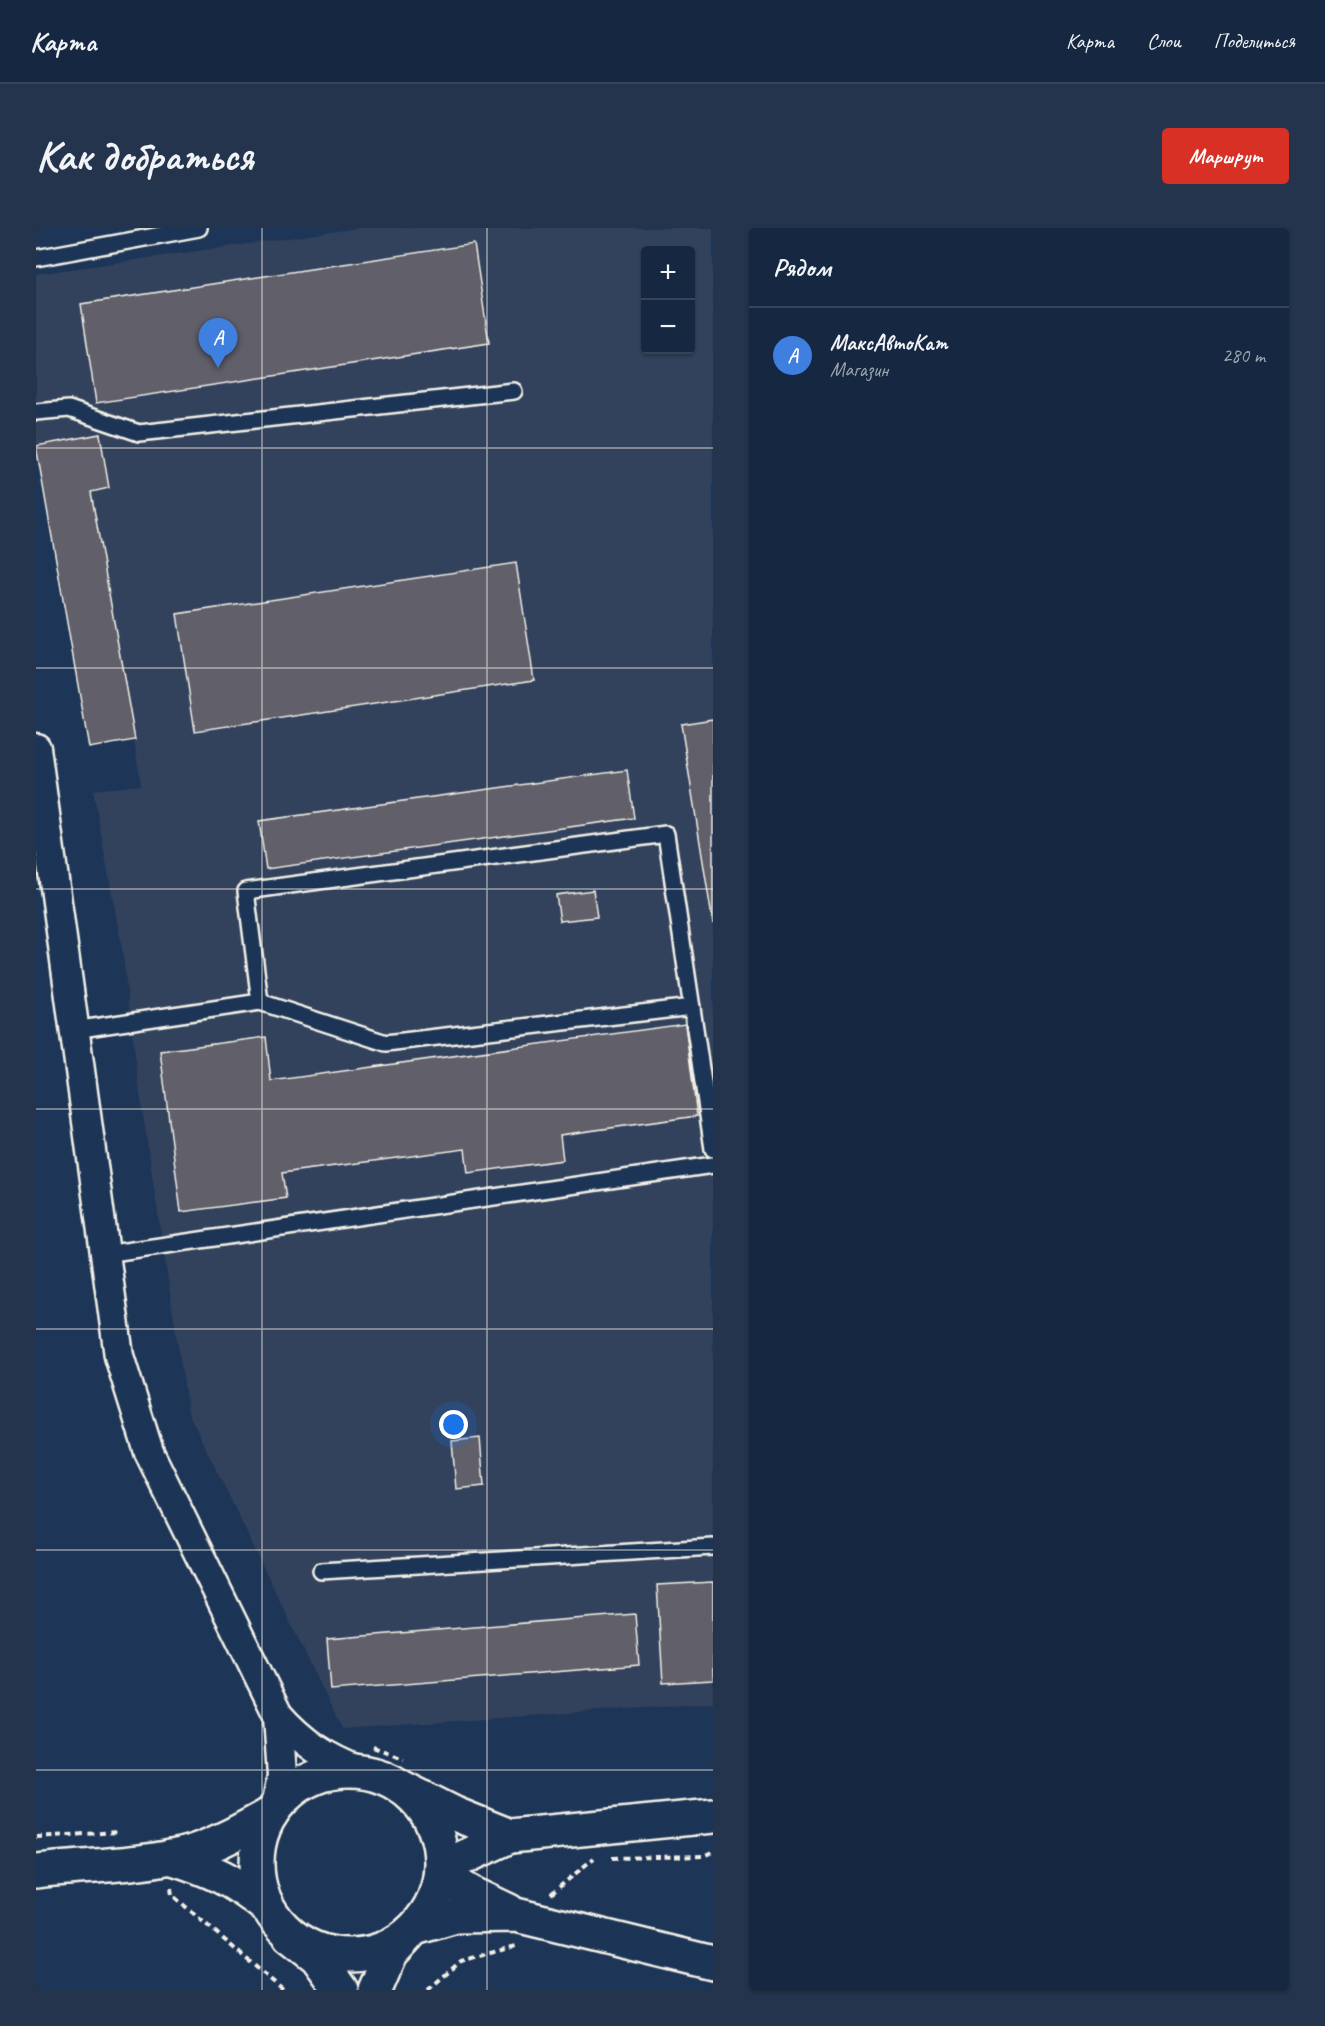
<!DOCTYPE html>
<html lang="ru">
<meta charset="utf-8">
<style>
:root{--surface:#162841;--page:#23344c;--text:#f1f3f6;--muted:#9ea6b1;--line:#35445a;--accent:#d93025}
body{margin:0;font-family:Caveat,sans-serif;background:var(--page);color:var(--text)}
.controls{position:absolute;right:18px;top:18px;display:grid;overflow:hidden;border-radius:6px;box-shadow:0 2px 4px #0004}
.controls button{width:54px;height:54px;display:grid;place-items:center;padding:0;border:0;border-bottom:2px solid var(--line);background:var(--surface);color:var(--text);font:30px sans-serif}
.you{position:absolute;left:418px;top:1197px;width:21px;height:21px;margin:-15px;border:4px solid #fff;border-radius:50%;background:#1a73e8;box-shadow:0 0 0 9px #1a73e833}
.badge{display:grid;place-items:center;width:39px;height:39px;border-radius:50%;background:var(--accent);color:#fff;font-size:20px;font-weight:700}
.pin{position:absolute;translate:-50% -50px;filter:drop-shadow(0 2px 3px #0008)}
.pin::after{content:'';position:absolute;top:32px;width:21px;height:18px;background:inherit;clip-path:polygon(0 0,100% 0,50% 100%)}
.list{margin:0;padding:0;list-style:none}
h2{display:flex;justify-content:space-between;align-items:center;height:78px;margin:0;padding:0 24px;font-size:26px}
h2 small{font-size:20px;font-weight:400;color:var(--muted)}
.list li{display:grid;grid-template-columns:39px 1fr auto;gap:18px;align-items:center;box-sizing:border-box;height:96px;padding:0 24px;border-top:2px solid var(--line)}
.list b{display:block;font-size:22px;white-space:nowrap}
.list p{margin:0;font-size:20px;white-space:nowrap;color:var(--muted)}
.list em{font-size:20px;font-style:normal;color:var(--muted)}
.map{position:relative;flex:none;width:677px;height:1762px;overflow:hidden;border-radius:6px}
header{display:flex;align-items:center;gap:36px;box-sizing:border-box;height:84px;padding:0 30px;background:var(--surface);border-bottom:2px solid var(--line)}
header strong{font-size:28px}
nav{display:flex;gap:33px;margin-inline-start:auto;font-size:21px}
.intro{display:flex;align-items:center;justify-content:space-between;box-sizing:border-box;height:144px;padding:0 36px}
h1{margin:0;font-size:42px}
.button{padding:15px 27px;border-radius:6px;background:var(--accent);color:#fff;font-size:21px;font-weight:700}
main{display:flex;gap:36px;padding:0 36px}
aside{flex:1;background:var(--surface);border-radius:6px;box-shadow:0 2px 4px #0004}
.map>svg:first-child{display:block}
.built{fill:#31425d;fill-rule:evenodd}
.building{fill:#615f6b;stroke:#f4f1e8;stroke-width:1.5}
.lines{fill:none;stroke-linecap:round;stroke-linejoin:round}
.service-casing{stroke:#f4f1e8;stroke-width:20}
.minor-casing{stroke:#f4f1e8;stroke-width:33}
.tertiary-casing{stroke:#f4f1e8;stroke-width:38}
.secondary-casing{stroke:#f4f1e8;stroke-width:38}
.path{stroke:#f4f1e8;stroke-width:4;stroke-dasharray:6 4.5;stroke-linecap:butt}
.service{stroke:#1d3557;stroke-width:15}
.minor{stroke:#1d3557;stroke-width:28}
.tertiary{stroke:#1d3557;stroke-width:33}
.secondary{stroke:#1d3557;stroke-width:33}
.grid{fill:none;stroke:#f4f1e8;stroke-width:1.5;stroke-opacity:0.55}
</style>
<header>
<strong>Карта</strong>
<nav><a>Карта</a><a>Слои</a><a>Поделиться</a></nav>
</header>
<div class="intro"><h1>Как добраться</h1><a class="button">Маршрут</a></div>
<main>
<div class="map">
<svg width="677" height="1762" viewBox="0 0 677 1762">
<rect width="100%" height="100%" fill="#1d3557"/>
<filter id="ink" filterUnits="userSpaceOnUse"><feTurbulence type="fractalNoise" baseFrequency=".0167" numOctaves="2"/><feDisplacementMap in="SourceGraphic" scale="12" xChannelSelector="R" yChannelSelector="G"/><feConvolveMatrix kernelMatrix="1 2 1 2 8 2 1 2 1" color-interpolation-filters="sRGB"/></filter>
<g filter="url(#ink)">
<path class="built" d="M323,0h354v1475l-371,26 -154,-317 -48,-317 -18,-146 -29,-159 48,-5 -7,-45 -45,8 -53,-303v-171zM610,22h44v100h-44z"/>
<g class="building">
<path d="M438,16l15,99 -393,60 -15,-99z"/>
<path d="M64,206l9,54 -18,4 44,248 -46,8 -53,-302z"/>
<path d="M480,335l18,117 -339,51 -18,-117z"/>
<path d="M677,491v205l-32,-200z"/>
<path d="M591,542l7,48 -368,51 -7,-48z"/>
<path d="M557,662l4,27 -37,4 -4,-26z"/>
<path d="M649,796l12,92 -137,19 3,25 -95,13 -3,-24 -183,24 4,25 -105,14 -21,-161 106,-14 5,44z"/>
<path d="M444,1210l4,48 -28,3 -4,-48z"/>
<path d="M677,1354v98l-50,3 -6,-98z"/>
<path d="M599,1386l4,51 -308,25 -4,-51z"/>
</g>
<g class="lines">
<g class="service-casing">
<g id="service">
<path d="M0,30l163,-30"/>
<path d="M0,184l33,-3 70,24 375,-42"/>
<path d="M224,774l126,41 306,-36"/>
<path d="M38,802l186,-28 -14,-111 420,-57 47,315"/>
<path d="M69,1026l608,-89"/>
<path d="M285,1343l392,-24"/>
</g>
</g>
<g class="minor-casing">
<g id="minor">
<path d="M0,520l83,608 30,96 129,263 4,61 -6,31"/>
<path d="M242,1487c25,28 48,43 82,56"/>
</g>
</g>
<g class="tertiary-casing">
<g id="tertiary">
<path d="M365,1559l54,27 55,22"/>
<path d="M405,1640l69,-32 203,-20"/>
<path d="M254,1708l27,21 24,33"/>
<path d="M339,1762l16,-37 17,-18"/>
</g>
</g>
<g class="secondary-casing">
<g id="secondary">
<circle cx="313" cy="1635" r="92"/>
<path d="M134,1629c42,13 63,23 97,50"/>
<path d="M0,1643c50,-6 108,-5 156,-19 28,-9 53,-24 79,-38"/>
<path d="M405,1647l30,18 38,18"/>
<path d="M379,1700l41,-12 60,-1 197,48"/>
</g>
</g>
<g class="path">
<path d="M337,1519l30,11"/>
<path d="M0,1609l83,-5"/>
<path d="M576,1630l91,-2 10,-4"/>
<path d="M135,1660l1,7 111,95"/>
<path d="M515,1666l43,-36"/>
<path d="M392,1762l33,-29 55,-15"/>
</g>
<use href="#service" class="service"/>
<use href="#minor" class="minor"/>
<use href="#tertiary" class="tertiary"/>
<use href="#secondary" class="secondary"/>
</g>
</g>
<path class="grid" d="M226,0v1762M451,0v1762M0,220h677M0,440h677M0,661h677M0,881h677M0,1101h677M0,1322h677M0,1542h677"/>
</svg>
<div class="controls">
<button>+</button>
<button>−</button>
</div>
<div class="you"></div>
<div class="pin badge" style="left:182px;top:140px;background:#3f7fe0">A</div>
</div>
<aside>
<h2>Рядом<small></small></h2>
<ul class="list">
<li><span class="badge" style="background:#3f7fe0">A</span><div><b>МаксАвтоКат</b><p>Магазин</p></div><em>280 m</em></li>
</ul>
</aside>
</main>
